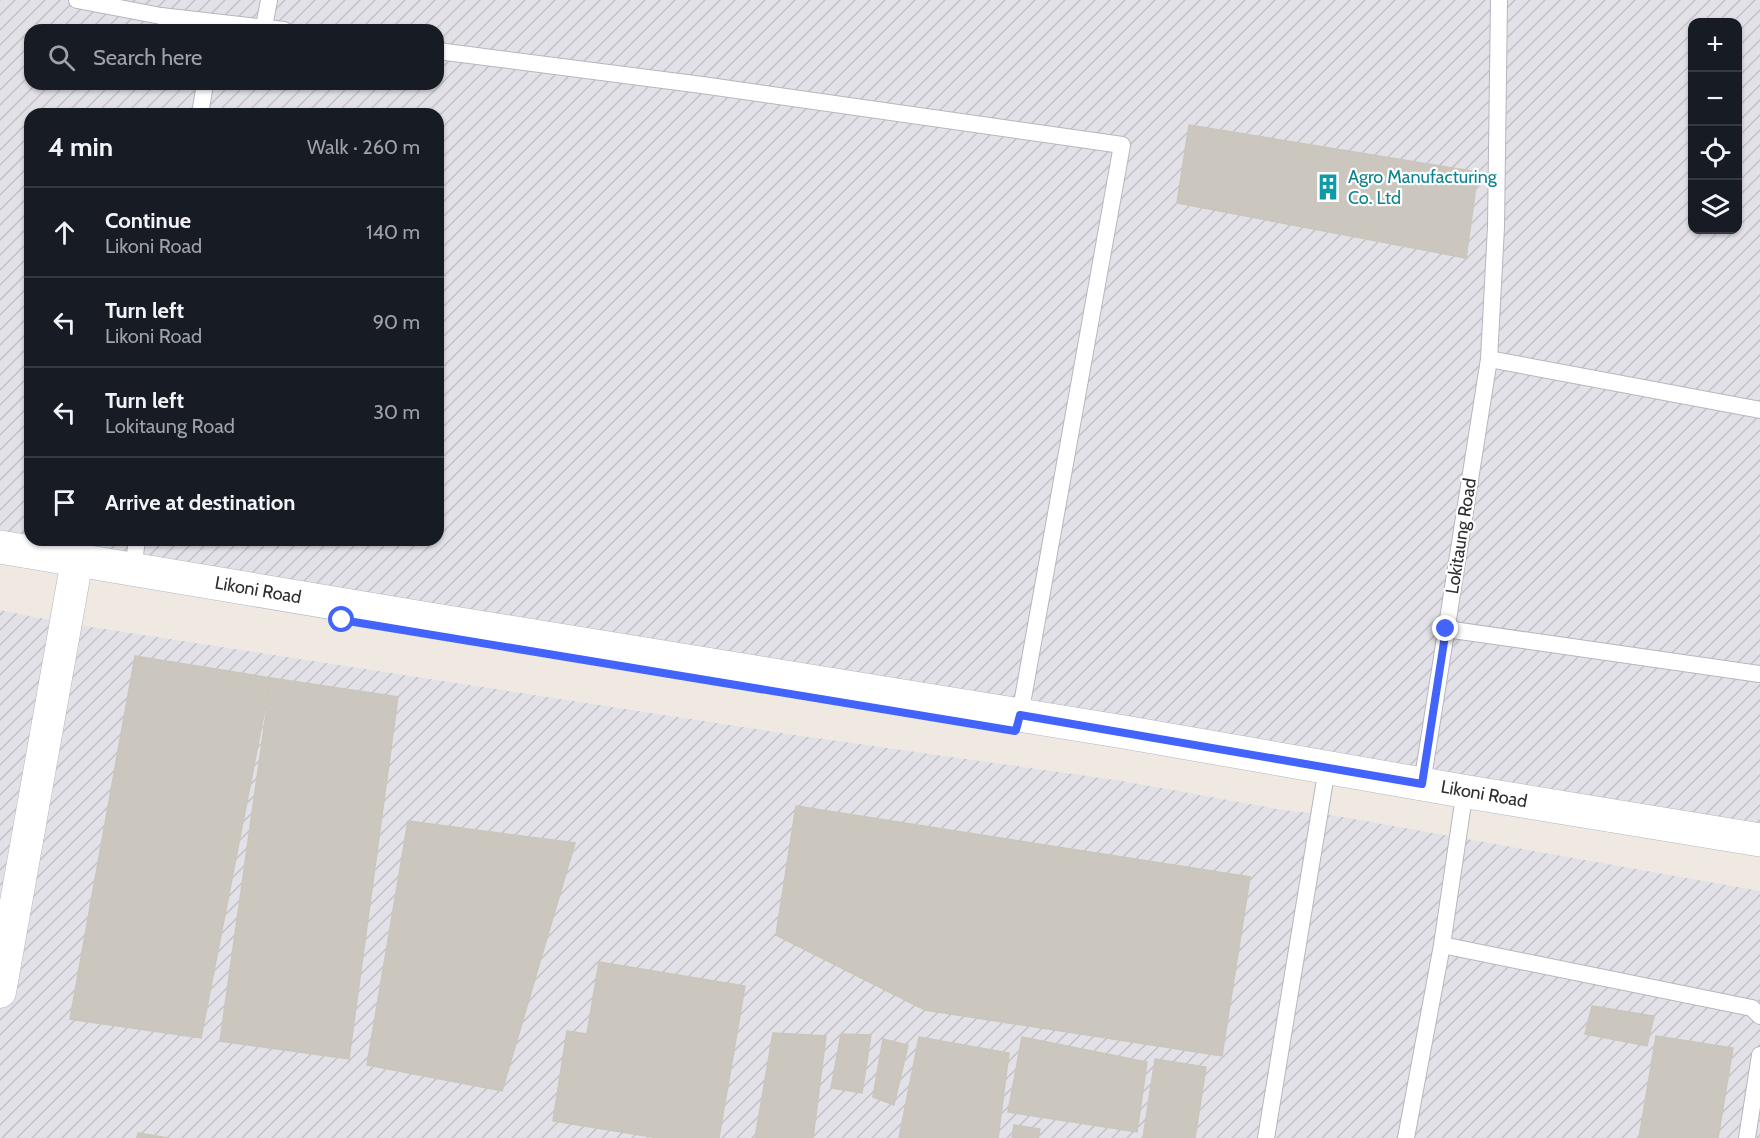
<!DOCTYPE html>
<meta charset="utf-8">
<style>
:root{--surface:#171b24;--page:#242831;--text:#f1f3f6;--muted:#9ea1a6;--line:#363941}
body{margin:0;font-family:Cabin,sans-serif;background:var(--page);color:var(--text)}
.controls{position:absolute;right:18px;top:18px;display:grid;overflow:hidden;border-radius:12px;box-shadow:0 2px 4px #0004}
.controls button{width:54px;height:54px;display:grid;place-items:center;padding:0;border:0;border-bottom:2px solid var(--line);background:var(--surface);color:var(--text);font:30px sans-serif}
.stop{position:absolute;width:18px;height:18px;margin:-14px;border:4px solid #4264fb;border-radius:50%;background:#fff}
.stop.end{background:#4264fb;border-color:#fff;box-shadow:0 2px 6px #0008}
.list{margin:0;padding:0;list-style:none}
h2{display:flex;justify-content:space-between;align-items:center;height:78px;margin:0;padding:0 24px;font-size:26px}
h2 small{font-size:20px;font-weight:400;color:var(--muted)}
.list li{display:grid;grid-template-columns:39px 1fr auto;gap:18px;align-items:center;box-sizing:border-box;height:90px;padding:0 24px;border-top:2px solid var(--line)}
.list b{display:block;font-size:22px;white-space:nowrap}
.list p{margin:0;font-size:20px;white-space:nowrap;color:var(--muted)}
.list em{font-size:20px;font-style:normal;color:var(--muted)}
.icon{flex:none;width:33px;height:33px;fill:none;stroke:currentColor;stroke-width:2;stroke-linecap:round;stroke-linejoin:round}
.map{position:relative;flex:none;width:1760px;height:1138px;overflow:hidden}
.search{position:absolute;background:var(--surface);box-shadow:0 2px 4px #0004;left:24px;top:24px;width:420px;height:66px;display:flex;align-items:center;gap:15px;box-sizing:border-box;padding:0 21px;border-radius:18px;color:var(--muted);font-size:22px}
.panel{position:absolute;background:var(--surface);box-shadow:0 2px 4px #0004;left:24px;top:108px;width:420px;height:438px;border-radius:18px}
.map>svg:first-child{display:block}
.industrial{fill:url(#industrial-furrows);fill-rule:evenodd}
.building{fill:#cbc7bf;stroke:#cbc5ba;stroke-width:1.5}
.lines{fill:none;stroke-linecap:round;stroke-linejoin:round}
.service-casing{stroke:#b4b7c1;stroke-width:18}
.minor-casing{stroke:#b4b7c1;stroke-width:33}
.tertiary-casing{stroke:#b4b7c1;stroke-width:34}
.service{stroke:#fff;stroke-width:16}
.minor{stroke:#fff;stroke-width:32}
.tertiary{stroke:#fff;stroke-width:33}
.route{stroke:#4264fb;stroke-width:8}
.labels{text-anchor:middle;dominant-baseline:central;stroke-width:4.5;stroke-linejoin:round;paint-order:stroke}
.culture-label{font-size:18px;fill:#0d838f;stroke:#fff;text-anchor:start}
.street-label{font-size:18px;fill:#2e2e2e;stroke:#fff}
</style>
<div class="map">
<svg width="1760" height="1138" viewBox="0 0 1760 1138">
<defs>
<pattern id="industrial-furrows" width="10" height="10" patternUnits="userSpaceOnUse" patternTransform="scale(1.5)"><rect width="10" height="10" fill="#e3e1e8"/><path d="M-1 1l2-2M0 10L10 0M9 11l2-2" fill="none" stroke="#c3c1c7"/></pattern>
</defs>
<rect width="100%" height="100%" fill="#efe9e1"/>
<g class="industrial">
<path d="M0,0h1760v831l-1760,-294zM1692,22h46v208h-46zM30,30h408v54h-408zM30,114h408v426h-408z"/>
<path d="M0,610l65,13 730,112 327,46 161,29 54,6 423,75v247h-1760z"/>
</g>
<g class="building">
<path d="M1189,125l289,47 -12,86 -289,-55z"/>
<path d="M135,656l136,22 -70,360 -131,-19z"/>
<path d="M271,678l127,19 -49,362 -129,-18z"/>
<path d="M796,806l454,71 -28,179 -297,-46 -149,-75z"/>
<path d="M408,821l167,22 -73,248 -135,-26z"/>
<path d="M599,962l146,24 -26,152h-61l-105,-17 14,-90 20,3z"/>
<path d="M1592,1006l62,10 -7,30 -62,-12z"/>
<path d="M773,1033l53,3 -13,102h-58z"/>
<path d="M841,1034l30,1 -9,58 -31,-5z"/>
<path d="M1656,1036l77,12 -15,90h-79z"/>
<path d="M919,1037l90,16 -11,85h-99z"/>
<path d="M1022,1037l125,25 -10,70 -129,-20z"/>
<path d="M883,1039l25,6 -14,60 -21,-8z"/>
<path d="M1155,1059l51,8 -11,71h-52z"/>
<path d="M1014,1125l26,4 -2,9h-26z"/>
<path d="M138,1133l30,5h-31z"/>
</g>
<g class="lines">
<g class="service-casing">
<g id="service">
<path d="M77,0l84,16 8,4"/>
<path d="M161,16l123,14"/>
<path d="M264,27l5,-27"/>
<path d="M438,51l264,34 420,60 -102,570"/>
<path d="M200,114l5,-30"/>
<path d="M1489,359l271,51"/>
<path d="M133,569l4,-29"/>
<path d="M1446,629l314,45"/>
<path d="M1422,784l67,-425 7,-132 3,-227"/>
<path d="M1442,945l310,63 8,8"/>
<path d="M1266,1138l59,-358"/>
<path d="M1406,1138l36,-193 21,-142"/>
<path d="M1747,1138l13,-83"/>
</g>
</g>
<g class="minor-casing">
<path id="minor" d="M0,992l74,-415"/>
</g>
<g class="tertiary-casing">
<path id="tertiary" d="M0,547l417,70 707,115 338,59 298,49"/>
</g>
<use href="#service" class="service"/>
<use href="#minor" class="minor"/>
<use href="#tertiary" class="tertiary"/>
</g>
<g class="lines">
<path class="route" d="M342,620l673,111 1,-1 4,-15 402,69 24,-155"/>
</g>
<defs>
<g id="building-bare" transform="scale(2.07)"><path d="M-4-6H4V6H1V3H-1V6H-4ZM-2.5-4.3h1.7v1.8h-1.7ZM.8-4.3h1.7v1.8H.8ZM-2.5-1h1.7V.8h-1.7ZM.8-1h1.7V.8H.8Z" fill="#0f9aa8" stroke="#fff" stroke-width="2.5" paint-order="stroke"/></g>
</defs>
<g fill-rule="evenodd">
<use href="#building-bare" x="1328" y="187"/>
</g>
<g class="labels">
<g class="culture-label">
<text x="1348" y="177">Agro Manufacturing<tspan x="1348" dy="21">Co. Ltd</tspan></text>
</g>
<g class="street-label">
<text transform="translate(1461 536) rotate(-81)">Lokitaung Road</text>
<text transform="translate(258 590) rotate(10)">Likoni Road</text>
<text transform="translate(1484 794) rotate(10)">Likoni Road</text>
</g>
</g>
</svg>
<div class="controls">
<button>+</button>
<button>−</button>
<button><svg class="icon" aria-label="locate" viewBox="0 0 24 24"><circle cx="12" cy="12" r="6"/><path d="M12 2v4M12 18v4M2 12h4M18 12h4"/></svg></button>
<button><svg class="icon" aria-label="layers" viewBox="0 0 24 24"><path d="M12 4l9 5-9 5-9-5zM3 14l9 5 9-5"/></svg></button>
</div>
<div class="stop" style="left:342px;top:620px"></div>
<div class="stop end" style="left:1446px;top:629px"></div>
<div class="search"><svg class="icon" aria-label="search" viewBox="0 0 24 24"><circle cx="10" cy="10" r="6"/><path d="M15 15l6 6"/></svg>Search here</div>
<section class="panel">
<h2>4 min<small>Walk · 260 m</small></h2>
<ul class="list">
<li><svg class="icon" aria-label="ahead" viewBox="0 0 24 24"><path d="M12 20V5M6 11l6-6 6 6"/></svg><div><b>Continue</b><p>Likoni Road</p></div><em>140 m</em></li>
<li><svg class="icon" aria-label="left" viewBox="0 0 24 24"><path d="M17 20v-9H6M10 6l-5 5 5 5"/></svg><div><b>Turn left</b><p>Likoni Road</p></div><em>90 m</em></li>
<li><svg class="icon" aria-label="left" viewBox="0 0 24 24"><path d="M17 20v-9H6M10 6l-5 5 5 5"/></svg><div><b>Turn left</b><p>Lokitaung Road</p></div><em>30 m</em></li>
<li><svg class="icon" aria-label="arrive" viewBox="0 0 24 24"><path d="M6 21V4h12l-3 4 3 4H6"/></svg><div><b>Arrive at destination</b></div></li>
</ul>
</section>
</div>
